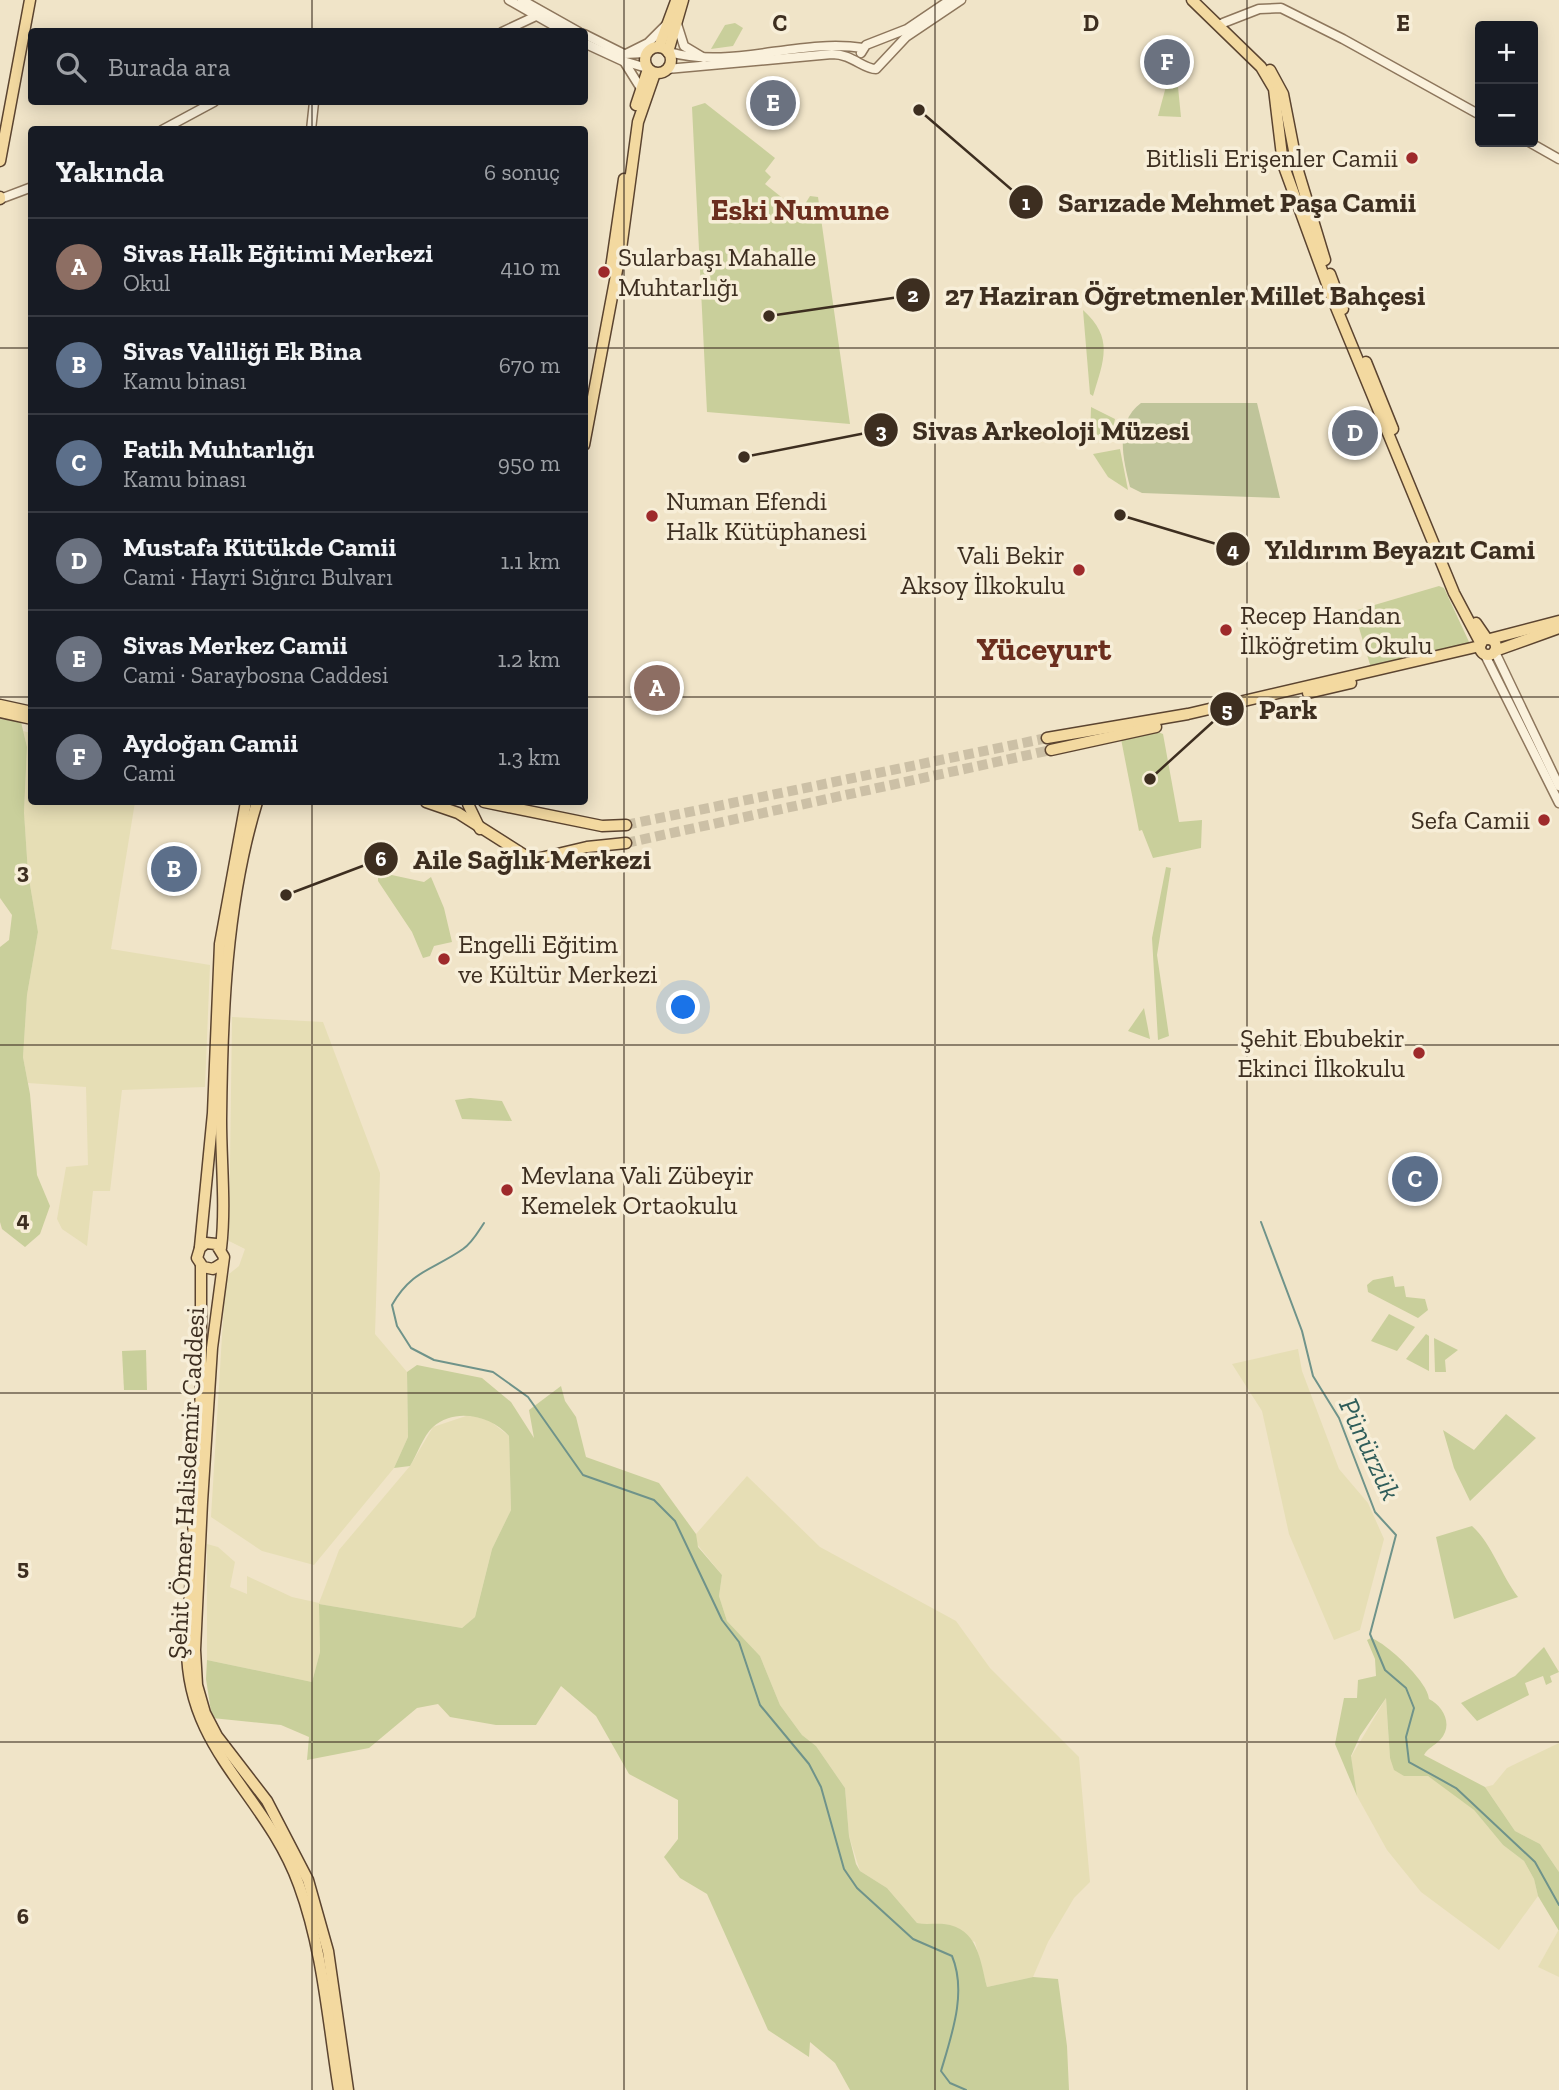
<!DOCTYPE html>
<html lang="tr">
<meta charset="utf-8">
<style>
:root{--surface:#171b24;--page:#242831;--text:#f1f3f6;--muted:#9ea1a6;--line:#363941;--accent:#8c9099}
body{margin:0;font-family:"Zilla Slab",serif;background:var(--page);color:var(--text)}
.controls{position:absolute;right:21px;top:21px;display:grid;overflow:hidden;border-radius:7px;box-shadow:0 4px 18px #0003}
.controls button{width:63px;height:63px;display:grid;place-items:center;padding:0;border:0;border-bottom:2px solid var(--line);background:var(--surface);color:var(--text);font:35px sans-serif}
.you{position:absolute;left:684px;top:1008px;width:24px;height:24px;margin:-18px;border:5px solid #fff;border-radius:50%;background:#1a73e8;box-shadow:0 0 0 10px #1a73e833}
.badge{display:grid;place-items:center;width:46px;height:46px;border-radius:50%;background:var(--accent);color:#fff;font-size:23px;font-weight:700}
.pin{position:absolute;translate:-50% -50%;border:4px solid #fff;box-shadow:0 2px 7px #0006}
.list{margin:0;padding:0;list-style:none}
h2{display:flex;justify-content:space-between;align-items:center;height:91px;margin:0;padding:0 28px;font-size:30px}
h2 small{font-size:23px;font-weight:400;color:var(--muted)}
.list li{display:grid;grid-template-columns:46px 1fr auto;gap:21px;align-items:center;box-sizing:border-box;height:98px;padding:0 28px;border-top:2px solid var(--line)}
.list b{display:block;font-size:26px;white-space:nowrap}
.list p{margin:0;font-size:23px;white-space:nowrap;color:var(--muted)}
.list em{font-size:23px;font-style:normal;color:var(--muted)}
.icon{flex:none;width:38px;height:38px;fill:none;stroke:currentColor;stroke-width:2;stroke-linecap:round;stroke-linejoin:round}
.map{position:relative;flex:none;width:1559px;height:2090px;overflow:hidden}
.search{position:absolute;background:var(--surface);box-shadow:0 4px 18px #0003;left:28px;top:28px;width:560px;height:77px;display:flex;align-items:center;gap:18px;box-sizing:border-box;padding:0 24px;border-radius:7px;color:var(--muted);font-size:26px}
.panel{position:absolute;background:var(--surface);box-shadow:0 4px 18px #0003;left:28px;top:126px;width:560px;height:679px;border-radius:7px}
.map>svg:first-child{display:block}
.farmland{fill:#e6deb5}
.green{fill:#c9cf9b}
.cemetery{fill:#bfc49a}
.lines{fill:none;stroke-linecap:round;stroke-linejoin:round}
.stream{stroke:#6f938a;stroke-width:2}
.major-tunnel{stroke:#ccc0a6;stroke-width:10;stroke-dasharray:10 5;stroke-linecap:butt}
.minor-casing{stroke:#8d765c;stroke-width:11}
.major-casing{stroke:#5b4430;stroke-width:13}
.minor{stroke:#faf1dc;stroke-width:8}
.major{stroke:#f3d9a0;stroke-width:10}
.grid{fill:none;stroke:#3d2e20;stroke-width:2;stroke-opacity:0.55}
.poi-dot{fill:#9e2a2b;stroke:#f7eed8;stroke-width:2.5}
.labels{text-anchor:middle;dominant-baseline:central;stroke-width:7;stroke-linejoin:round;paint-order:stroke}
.poi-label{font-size:26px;fill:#3d2e20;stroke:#f7eed8;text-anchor:start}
.street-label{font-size:26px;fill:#3d2e20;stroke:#f7eed8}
.water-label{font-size:28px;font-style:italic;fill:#2f5d5a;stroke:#f7eed8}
.quarter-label{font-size:30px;font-weight:bold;fill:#6b2e1e;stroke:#f7eed8}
.district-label{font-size:33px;font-weight:bold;fill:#6b2e1e;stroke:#f7eed8}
.grid-label{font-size:23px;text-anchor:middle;font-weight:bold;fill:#3d2e20;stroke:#f7eed8;stroke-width:7;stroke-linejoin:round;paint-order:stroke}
.leader{fill:none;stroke:#3d2e20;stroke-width:2.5}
.callout-dot{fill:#3d2e20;stroke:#f7eed8;stroke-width:2.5}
.mark-label{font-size:21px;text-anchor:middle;font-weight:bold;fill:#fff}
.callout-label{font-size:28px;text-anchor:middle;font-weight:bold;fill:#3d2e20;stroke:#f7eed8;stroke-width:7;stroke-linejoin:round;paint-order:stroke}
</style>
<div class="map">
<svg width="1559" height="2090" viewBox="0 0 1559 2090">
<rect width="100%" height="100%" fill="#f0e4c8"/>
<g class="farmland">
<path d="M23,731l8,2 1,69h103l-24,147 99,16 -5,122 -83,3 -12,101h-17l-6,55 -25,-17 -5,-10 9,-52 22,-2 -2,-78 -58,-4 -5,-26 4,-62 11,-63 -10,-59 -4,-61 3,-65z"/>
<path d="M232,1017l91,5 57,151 -5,161 32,38 1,65 -14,31 -80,97 -52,-14 -51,-34 14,-230 4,-13 10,-8 6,-17 -16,-8z"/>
<path d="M1298,1349l4,22 37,98 29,34 16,36 -24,91 -26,10 -45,-106 -27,-123 -30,-47z"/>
<path d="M469,1415l21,6 19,15 2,74 -19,39 -17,68 -13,11 -143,-24 1,48 -8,30 -105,-22v-116l11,3 17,15 -5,25 17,7v-18l45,21 27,6 20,-53 71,-84 23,-39z"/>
<path d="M747,1476l73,71 136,74 34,47 89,89 11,125 -16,16 -26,44 -15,35 -46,10 -12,-45 -58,-19 -30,-35 -27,-17 -11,-35 -4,-48 -29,-42 -14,-11 -22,-30 -20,-49 -33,-35 -8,-25 3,-21 -26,-32v-9z"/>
<path d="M1386,1698l4,60 14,18h24l23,14 23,20 29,35 21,16 10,18 4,17 -39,54 -78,-58 -34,-42 -30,-54 -6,-39z"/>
<path d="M1559,1743v129l-19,-28 -25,-13 -30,-44 8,-2 14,-17z"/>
<path d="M1558,1931h1v46l-21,-10z"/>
</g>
<g class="green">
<path d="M735,23l8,5 -10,18 -22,3 14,-24z"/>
<path d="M1168,79l10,8 3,30 -23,-1z"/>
<path d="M705,103l70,55 -10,13 6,6 -6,7 35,28 10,-16 8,1 32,227 -143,-12 -15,-305z"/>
<path d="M1083,310c31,28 21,50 10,86l-3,-2z"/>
<path d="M1091,407l24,12 -5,23 -20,-1z"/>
<path d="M1120,449l8,41 -20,-13 -15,-23z"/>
<path d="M1439,586l5,2 26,56 -99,24 -17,-57z"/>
<path d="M0,719l21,3 6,25 -3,65 4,61 10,59 -11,63 -4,62 7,37 7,81 13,31 -10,28 -15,13 -23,-18 -2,-7v-275l9,-7 3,-25 -12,-17z"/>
<path d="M1158,732l5,2 16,88 23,-2 -1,28 -48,10 -11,-28 -3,1 -18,-92z"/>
<path d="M1166,867l5,1 -14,87 12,81 -11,4 -6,-102z"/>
<path d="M378,872l46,10 7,-5 13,31 8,34 -18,4 -4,10 -7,2 -11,-26 -34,-51z"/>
<path d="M1144,1008l6,31 -22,-8z"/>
<path d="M470,1098l32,3 10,20 -50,-2 -7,-19z"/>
<path d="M1393,1276l2,11 9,-1 2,11 19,2 3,11 -10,8 -50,-26 -1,-7 6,-5z"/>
<path d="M1389,1314l26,13 -18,24 -26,-10z"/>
<path d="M1426,1334l3,2v35l-23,-12z"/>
<path d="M1434,1338l24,12 -13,10 1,12h-11z"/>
<path d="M146,1350l1,40h-23l-2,-39z"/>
<path d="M417,1365l65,13 29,24 23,36 -5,-28 32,-24 4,15 11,16 10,40 73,26 37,51 2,13 24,28 -3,21 8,25 33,35 20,49 22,30 14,11 29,42 4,48 7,28 4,7 27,17 30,35c9,2 18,0 27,1 34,4 36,36 43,63l46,-10 25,2 9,67 2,44h-219l-15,-27 -25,-21 -1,15 -41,-27 -61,-136 -27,-16 -16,-21 14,-18v-39l-49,-26 -33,-58 -35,-30 -25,39h-40l-46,-8 -12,-13 -21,4 -48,40 -62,12 2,-23 -28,-12 -69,-7 -6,-39 1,-19 105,22 8,-30 -1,-48 143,24 13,-11 17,-68 19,-39 -2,-74c-17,-20 -54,-29 -76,-9 -10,9 -16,28 -23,39l-16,2 14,-31 -1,-65z"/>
<path d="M1506,1414l30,24 -66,63 -16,-33 -11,-38 31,20z"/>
<path d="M1472,1526c20,18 29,49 46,71l-64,22 -18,-82z"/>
<path d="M1371,1638c16,5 58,45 58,61 14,7 25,26 11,41 -6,6 -12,8 -16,15l61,32 30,44 25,13 19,28v59l-21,-35 -4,-17 -10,-18 -21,-16 -29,-35 -46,-34h-24l-10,-6 -4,-12 -4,-60 -26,38 -9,20 6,40 -22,-52 9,-46h13l1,-18 18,-4 -1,-17 -8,-19z"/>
<path d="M1544,1647l15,25 -9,4 2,6 -6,3 -3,-9 -18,7 4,12 -52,26 -16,-18 54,-27z"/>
</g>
<path class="cemetery" d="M1141,403h116l23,95 -138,-5 -12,-6c-7,-28 -16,-64 11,-84z"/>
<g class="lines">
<g class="stream">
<path d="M1261,1222l41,109 11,45 26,42 36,94 21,23 -26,99 15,36 21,18 8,20 -8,29 3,25 47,26 79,74 24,43"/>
<path d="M484,1223c-6,9 -12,20 -21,26 -30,21 -51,21 -71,56l5,21 14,22 23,12 59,12 35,25 55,78 71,25 21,21 47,99 17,22 21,63 49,59 12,23 23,82 13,19 56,51 39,17c15,36 0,78 -11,115l9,12 16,7"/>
</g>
<g class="major-tunnel">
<path d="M626,825l421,-87"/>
<path d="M626,843l425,-93"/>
</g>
<g class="minor-casing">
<g id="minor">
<path d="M509,0l56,32"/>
<path d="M522,0l57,32"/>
<path d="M1223,23l36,-14 22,-1 62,31 137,76"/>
<path d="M677,24l7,22 20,12"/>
<path d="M502,32l34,-16"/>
<path d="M584,34l40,20 22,-1"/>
<path d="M584,43l39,18 24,7"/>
<path d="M669,52c63,18 130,-14 194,-4"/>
<path d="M628,53l20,-10 17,-17"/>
<path d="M861,53l5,-8 41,-16 43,-29"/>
<path d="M625,63l15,24"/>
<path d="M667,69l165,-15c20,0 31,15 44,15l30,-32 55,-37"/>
<path d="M162,130l52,-28"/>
<path d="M311,130l3,-28"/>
<path d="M1529,142l30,17"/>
<path d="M0,199l32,-12"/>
<path d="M1495,652l64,134"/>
<path d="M1485,655l74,148"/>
</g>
</g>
<g class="major-casing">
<g id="major">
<path d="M1192,0l69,67 13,22 9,75 48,131 123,298 27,51"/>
<circle cx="658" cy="60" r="13"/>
<path d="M659,47l17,-46"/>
<path d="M668,52l15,-52"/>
<path d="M1270,70l13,24 15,77 27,89"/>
<path d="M636,105l12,-36"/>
<path d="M0,161l30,-161"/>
<path d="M0,197v2"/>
<path d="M611,268l13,-89"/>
<path d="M1330,274l13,35"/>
<path d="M1366,362l27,67"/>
<path d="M584,445l37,-196 17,-127 17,-49"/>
<path d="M1476,623l11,16"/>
<path d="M1490,639l69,-18"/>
<circle cx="1488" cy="647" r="8"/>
<path d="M1495,651l64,-23"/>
<path d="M1308,693l43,-10"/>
<path d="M0,705l32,7"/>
<path d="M0,712l32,7"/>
<path d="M1047,738l141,-24 292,-68"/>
<path d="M1051,750l105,-23"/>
<path d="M426,802l32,11 74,47 55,-13 39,-4"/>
<path d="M484,802l118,24 24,-1"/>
<path d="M468,804l12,25"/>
<path d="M200,1247l13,-134 7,-169 26,-142"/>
<path d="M221,1248c5,-42 0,-85 0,-128 1,-105 5,-217 36,-318"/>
<path d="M221,1264l-8,5 -10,-2 -6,-9 3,-10 6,-5 10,1 8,13 -12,91 -10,154 -7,148 2,35 8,28 12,23 50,65 41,79 20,71 20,139"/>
<path d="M201,1266v124l-14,258c0,103 79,146 112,237 24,65 29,137 40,205"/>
</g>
</g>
<use href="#minor" class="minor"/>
<use href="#major" class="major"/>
</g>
<path class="grid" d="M312,0v32M624,0v2090M935,0v2090M1247,0v2090M312,102v28M0,348h32M584,348h975M0,697h32M584,697h975M312,802v1288M0,1045h1559M0,1393h1559M0,1742h1559"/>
<g class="poi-dot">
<circle cx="1412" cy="158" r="7"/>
<circle cx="604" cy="272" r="7"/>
<circle cx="652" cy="516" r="7"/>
<circle cx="1079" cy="570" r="7"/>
<circle cx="1226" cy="630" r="7"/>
<circle cx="1544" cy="820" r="7"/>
<circle cx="444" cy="959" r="7"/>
<circle cx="1419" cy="1053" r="7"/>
<circle cx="507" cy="1190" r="7"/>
</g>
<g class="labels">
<g class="poi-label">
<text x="1398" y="158" text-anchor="end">Bitlisli Erişenler Camii</text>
<text x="618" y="257">Sularbaşı Mahalle<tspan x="618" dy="30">Muhtarlığı</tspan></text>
<text x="666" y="501">Numan Efendi<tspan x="666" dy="30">Halk Kütüphanesi</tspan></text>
<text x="1065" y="555" text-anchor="end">Vali Bekir<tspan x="1065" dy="30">Aksoy İlkokulu</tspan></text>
<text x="1240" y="615">Recep Handan<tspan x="1240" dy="30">İlköğretim Okulu</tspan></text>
<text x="1530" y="820" text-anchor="end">Sefa Camii</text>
<text x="458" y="944">Engelli Eğitim<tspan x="458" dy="30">ve Kültür Merkezi</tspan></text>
<text x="1405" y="1038" text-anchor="end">Şehit Ebubekir<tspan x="1405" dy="30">Ekinci İlkokulu</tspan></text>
<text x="521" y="1175">Mevlana Vali Zübeyir<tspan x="521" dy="30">Kemelek Ortaokulu</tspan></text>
</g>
<g class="street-label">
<text transform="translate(186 1483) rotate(-87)">Şehit Ömer Halisdemir Caddesi</text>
</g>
<g class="water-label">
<text transform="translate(1370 1449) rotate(65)">Pünürzük</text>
</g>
<g class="quarter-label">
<text x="800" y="210">Eski Numune</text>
</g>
<g class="district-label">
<text x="1044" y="648">Yüceyurt</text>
</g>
</g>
<g class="grid-label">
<text x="780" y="31">C</text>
<text x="1091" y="31">D</text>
<text x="1403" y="31">E</text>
<text x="23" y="879">3</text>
<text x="23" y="1227">4</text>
<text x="23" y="1575">5</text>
<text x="23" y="1924">6</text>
</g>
<path class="leader" d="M919 110L1026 202M769 316L913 295M744 457L881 430M1120 515L1233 549M1150 779L1227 709M286 895L381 859"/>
<g class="callout-dot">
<circle cx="919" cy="110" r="7"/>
<circle cx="769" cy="316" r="7"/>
<circle cx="744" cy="457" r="7"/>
<circle cx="1120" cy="515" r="7"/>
<circle cx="1150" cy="779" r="7"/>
<circle cx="286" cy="895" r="7"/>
<circle cx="1026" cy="202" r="18"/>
<circle cx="913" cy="295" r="18"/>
<circle cx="881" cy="430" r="18"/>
<circle cx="1233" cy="549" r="18"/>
<circle cx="1227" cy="709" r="18"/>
<circle cx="381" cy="859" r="18"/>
</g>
<g class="mark-label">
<text x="1026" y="210">1</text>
<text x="913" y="302">2</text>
<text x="881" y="438">3</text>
<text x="1233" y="557">4</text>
<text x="1227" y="717">5</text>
<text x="381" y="866">6</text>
</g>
<g class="callout-label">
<text x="1237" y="212">Sarızade Mehmet Paşa Camii</text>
<text x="1185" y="305">27 Haziran Öğretmenler Millet Bahçesi</text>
<text x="1051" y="440">Sivas Arkeoloji Müzesi</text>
<text x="1400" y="559">Yıldırım Beyazıt Cami</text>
<text x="1288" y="719">Park</text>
<text x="532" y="869">Aile Sağlık Merkezi</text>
</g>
</svg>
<div class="controls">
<button>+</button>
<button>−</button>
</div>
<div class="you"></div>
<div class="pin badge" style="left:657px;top:688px;background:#8d6e63">A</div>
<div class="pin badge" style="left:174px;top:869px;background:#5c6f8a">B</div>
<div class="pin badge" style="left:1415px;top:1179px;background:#5c6f8a">C</div>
<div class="pin badge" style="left:1355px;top:433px;background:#6b7280">D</div>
<div class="pin badge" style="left:773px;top:103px;background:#6b7280">E</div>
<div class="pin badge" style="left:1167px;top:62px;background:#6b7280">F</div>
<div class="search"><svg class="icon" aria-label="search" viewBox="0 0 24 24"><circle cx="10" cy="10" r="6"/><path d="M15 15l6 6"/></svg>Burada ara</div>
<section class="panel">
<h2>Yakında<small>6 sonuç</small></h2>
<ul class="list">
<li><span class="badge" style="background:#8d6e63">A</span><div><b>Sivas Halk Eğitimi Merkezi</b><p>Okul</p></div><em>410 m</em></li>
<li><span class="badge" style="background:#5c6f8a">B</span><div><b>Sivas Valiliği Ek Bina</b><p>Kamu binası</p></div><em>670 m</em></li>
<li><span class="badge" style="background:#5c6f8a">C</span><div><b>Fatih Muhtarlığı</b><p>Kamu binası</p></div><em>950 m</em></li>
<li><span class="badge" style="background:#6b7280">D</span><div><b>Mustafa Kütükde Camii</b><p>Cami · Hayri Sığırcı Bulvarı</p></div><em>1.1 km</em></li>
<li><span class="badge" style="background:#6b7280">E</span><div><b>Sivas Merkez Camii</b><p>Cami · Saraybosna Caddesi</p></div><em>1.2 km</em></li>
<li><span class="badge" style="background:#6b7280">F</span><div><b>Aydoğan Camii</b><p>Cami</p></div><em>1.3 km</em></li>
</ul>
</section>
</div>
